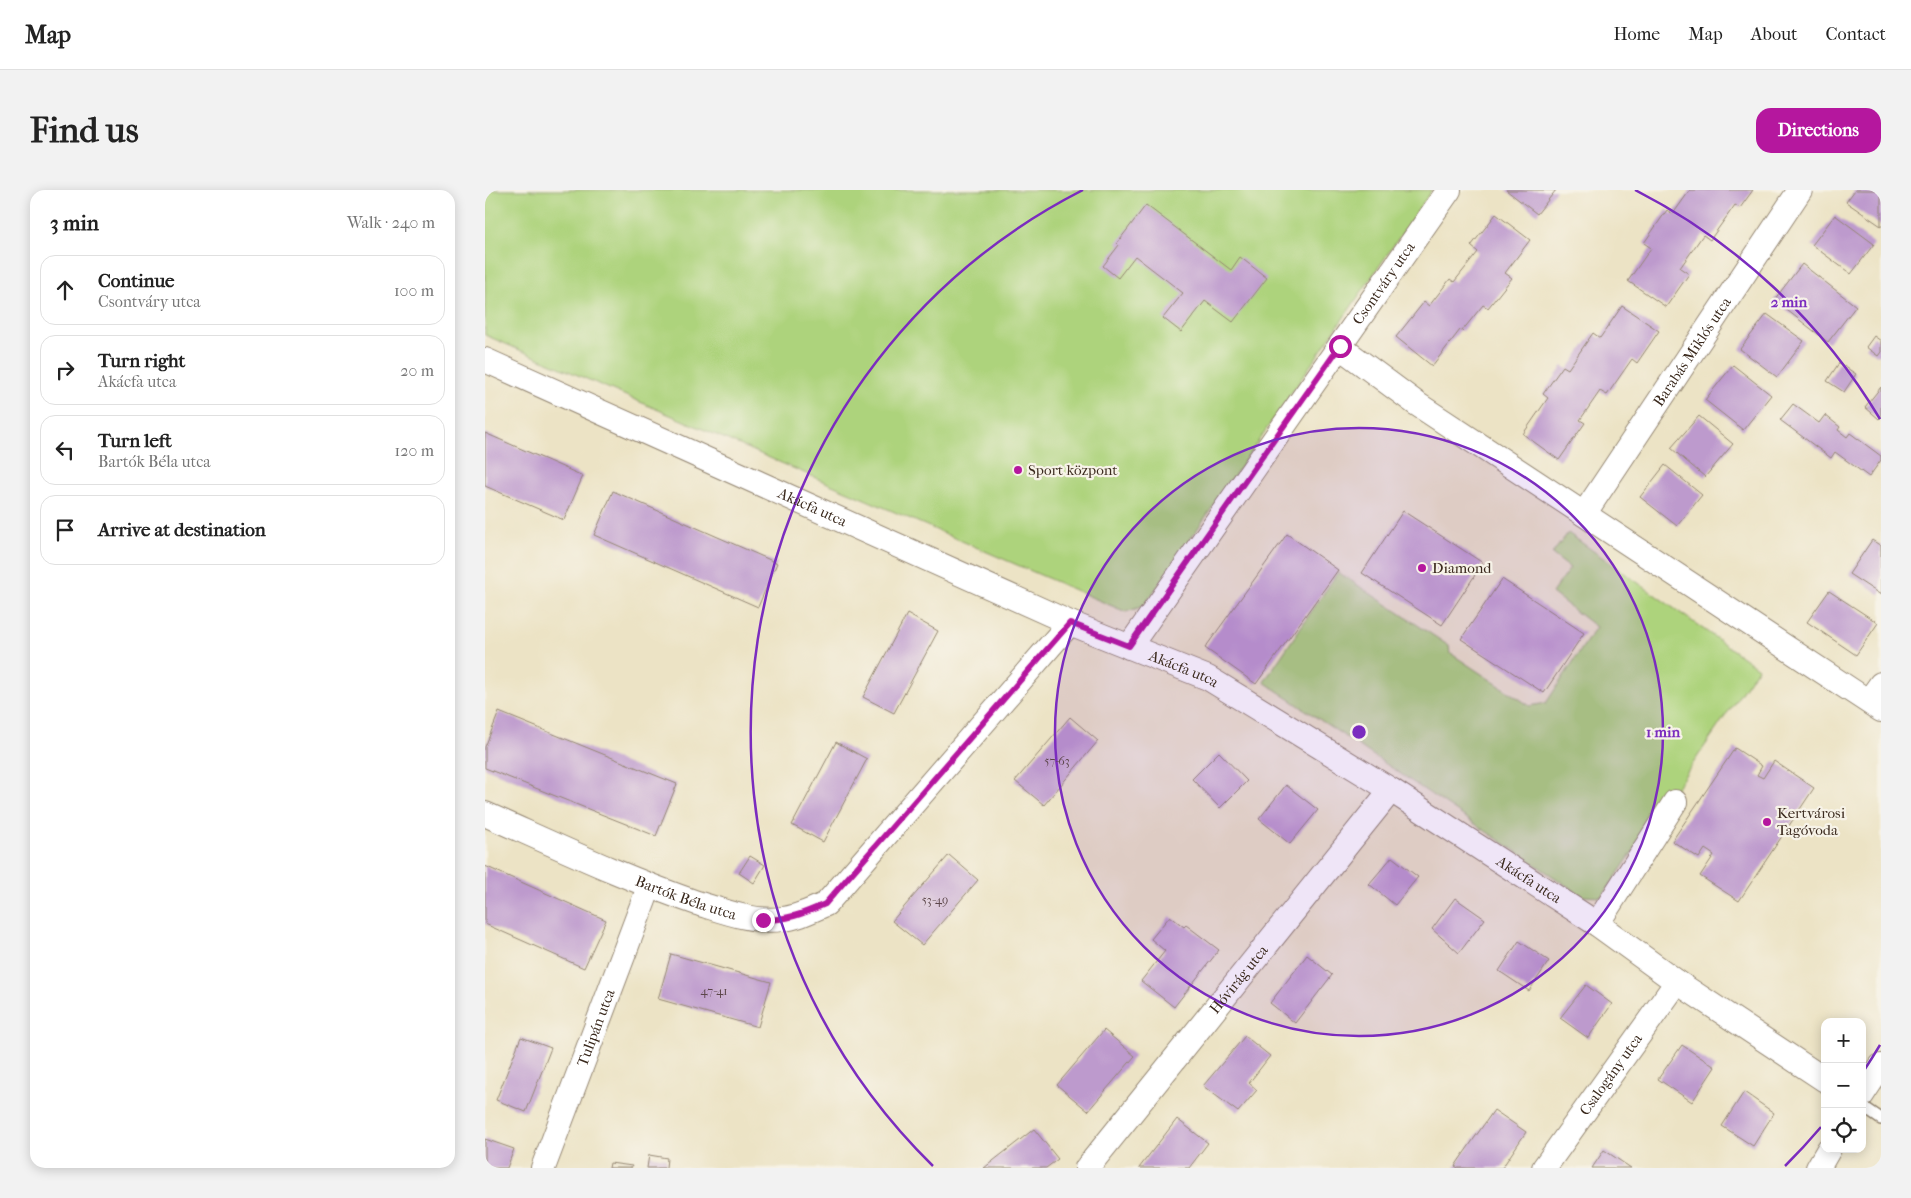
<!DOCTYPE html>
<meta charset="utf-8">
<style>
:root{--surface:#fff;--page:#f2f2f2;--text:#222;--muted:#767676;--line:#e0e0e0;--accent:#b5179e}
body{margin:0;font-family:"IM FELL French Canon",serif;background:var(--page);color:var(--text)}
.controls{position:absolute;right:15px;bottom:15px;display:grid;overflow:hidden;border-radius:10px;box-shadow:0 2px 12px #0003}
.controls button{width:45px;height:45px;display:grid;place-items:center;padding:0;border:0;border-bottom:1px solid var(--line);background:var(--surface);color:var(--text);font:25px sans-serif}
.stop{position:absolute;width:15px;height:15px;margin:-11px;border:4px solid #b5179e;border-radius:50%;background:#fff}
.stop.end{background:#b5179e;border-color:#fff;box-shadow:0 1px 5px #0008}
.list{margin:0;padding:0;list-style:none}
h2{display:flex;justify-content:space-between;align-items:center;height:65px;margin:0;padding:0 20px;font-size:21px}
h2 small{font-size:16px;font-weight:400;color:var(--muted)}
.list li{display:grid;grid-template-columns:32px 1fr auto;gap:15px;align-items:center;box-sizing:border-box;height:70px;margin:0 10px 10px;padding:0 10px;border:1px solid var(--line);border-radius:15px}
.list b{display:block;font-size:19px;white-space:nowrap}
.list p{margin:0;font-size:16px;white-space:nowrap;color:var(--muted)}
.list em{font-size:16px;font-style:normal;color:var(--muted)}
.icon{flex:none;width:28px;height:28px;fill:none;stroke:currentColor;stroke-width:2;stroke-linecap:round;stroke-linejoin:round}
.map{position:relative;flex:none;width:1396px;height:978px;overflow:hidden;border-radius:15px}
header{display:flex;align-items:center;gap:30px;box-sizing:border-box;height:70px;padding:0 25px;background:var(--surface);border-bottom:1px solid var(--line)}
header strong{font-size:24px}
nav{display:flex;gap:28px;margin-inline-start:auto;font-size:18px}
.intro{display:flex;align-items:center;justify-content:space-between;box-sizing:border-box;height:120px;padding:0 30px}
h1{margin:0;font-size:35px}
.button{padding:12px 22px;border-radius:15px;background:var(--accent);color:#fff;font-size:18px;font-weight:700}
main{display:flex;gap:30px;padding:0 30px}
aside{flex:1;background:var(--surface);border-radius:15px;box-shadow:0 2px 12px #0003}
.map>svg:first-child{display:block}
.green{fill:#add37c;stroke:#747e4d}
.building{fill:#bd9acd}
.lines{fill:none;stroke-linecap:round;stroke-linejoin:round}
.lane-casing{stroke:#948672;stroke-width:14}
.street-casing{stroke:#948672;stroke-width:26}
.lane{stroke:#fff;stroke-width:11}
.street{stroke:#fff;stroke-width:24}
.route{stroke:#b5179e;stroke-width:6}
.ring{fill:none;stroke:#7b2cbf;stroke-width:2.5}
.poi-dot{fill:#b5179e;stroke:#f7f3e8;stroke-width:2}
.labels{text-anchor:middle;dominant-baseline:central;stroke-width:4.5;stroke-linejoin:round;paint-order:stroke}
.number-label{font-size:12px;fill:#5c464a}
.street-label{font-size:15px;fill:#3b2a1e;stroke:#f7f3e8}
.poi-label{font-size:15px;fill:#3b2a1e;stroke:#f7f3e8;text-anchor:start}
.centre{fill:#7b2cbf;stroke:#f7f3e8;stroke-width:2.5}
.ring-label{font-size:15px;text-anchor:middle;font-weight:bold;fill:#7b2cbf;stroke:#f7f3e8;stroke-width:4.5;stroke-linejoin:round;paint-order:stroke}
</style>
<header>
<strong>Map</strong>
<nav><a>Home</a><a>Map</a><a>About</a><a>Contact</a></nav>
</header>
<div class="intro"><h1>Find us</h1><a class="button">Directions</a></div>
<main>
<aside>
<h2>3 min<small>Walk · 240 m</small></h2>
<ul class="list">
<li><svg class="icon" aria-label="ahead" viewBox="0 0 24 24"><path d="M12 20V5M6 11l6-6 6 6"/></svg><div><b>Continue</b><p>Csontváry utca</p></div><em>100 m</em></li>
<li><svg class="icon" aria-label="right" viewBox="0 0 24 24"><path d="M7 20v-9h11M14 6l5 5-5 5"/></svg><div><b>Turn right</b><p>Akácfa utca</p></div><em>20 m</em></li>
<li><svg class="icon" aria-label="left" viewBox="0 0 24 24"><path d="M17 20v-9H6M10 6l-5 5 5 5"/></svg><div><b>Turn left</b><p>Bartók Béla utca</p></div><em>120 m</em></li>
<li><svg class="icon" aria-label="arrive" viewBox="0 0 24 24"><path d="M6 21V4h12l-3 4 3 4H6"/></svg><div><b>Arrive at destination</b></div></li>
</ul>
</aside>
<div class="map">
<svg width="1396" height="978" viewBox="0 0 1396 978">
<rect width="100%" height="100%" fill="#f7f3e8"/>
<filter id="ink" filterUnits="userSpaceOnUse"><feTurbulence type="fractalNoise" baseFrequency=".02" numOctaves="2"/><feDisplacementMap in="SourceGraphic" scale="10" xChannelSelector="R" yChannelSelector="G"/><feConvolveMatrix kernelMatrix="1 2 1 2 8 2 1 2 1" color-interpolation-filters="sRGB"/></filter>
<filter id="wash" filterUnits="userSpaceOnUse"><feTurbulence type="fractalNoise" baseFrequency=".0096" numOctaves="4" result="noise"/><feDisplacementMap in="SourceGraphic" scale="20" xChannelSelector="R" yChannelSelector="G"/><feGaussianBlur stdDeviation="1.12" result="paint"/><feColorMatrix in="noise" values="0 0 0 0 0 0 0 0 0 0 0 0 0 0 0 0 0 1.4 0 .05"/><feComposite in="paint" operator="in"/></filter>
<g filter="url(#wash)">
<rect width="100%" height="100%" fill="#ece3c5"/>
<g class="green">
<path d="M0,0h947l-288,416 -18,6 -641,-277z"/>
<path d="M1083,343l190,135 -156,229 -20,-1 -318,-214 74,-110 111,74 1,7 80,53 16,-3 50,-76 -44,-34 18,-25 -18,-14z"/>
</g>
<g id="blocks">
<g class="building">
<path d="M1021,0h50l-19,24z"/>
<path d="M1205,0h63l-13,18 -5,-3 -25,35 -7,-5 -23,33 9,6 -23,33 -38,-26 23,-33 -7,-5 23,-33 6,4z"/>
<path d="M1370,0h26v36l-35,-24z"/>
<path d="M661,15l85,65 9,-13 27,21 -34,44 -28,-21 -24,31 -18,-14 20,-25 -48,-37 -17,22 -15,-12 16,-21 -2,-2z"/>
<path d="M1011,24l34,26 -25,33 7,5 -24,30 -5,-3 -21,26 -2,-1 -28,36 -36,-29 28,-35 5,4 21,-27 4,3 24,-30 -7,-6z"/>
<path d="M1350,25l39,29 -23,30 -39,-29z"/>
<path d="M1317,74l54,42 -28,36 -54,-42z"/>
<path d="M1137,116l37,25 -22,32 -5,-4 -25,36 -7,-4 -20,29 5,3 -26,37 -36,-26 25,-36 -5,-4 20,-28 5,3 25,-36 7,5z"/>
<path d="M1282,124l37,27 -27,36 -37,-28z"/>
<path d="M1389,146l7,5v11l-3,4 -12,-9z"/>
<path d="M1354,173l17,11 -12,18 -17,-11z"/>
<path d="M1248,175l38,30 -28,35 -38,-30z"/>
<path d="M1396,197v30l-2,2 -14,-12z"/>
<path d="M1308,214l26,19 6,-8 15,12 -2,3 9,7 3,-4 31,23v4l-12,17 -34,-25 -4,6 -51,-38z"/>
<path d="M1214,226l34,28 -28,33 -34,-29z"/>
<path d="M0,243l98,43 -19,44 -79,-34z"/>
<path d="M1180,275l37,30 -25,31 -37,-29z"/>
<path d="M128,301l164,72 -19,44 -164,-72z"/>
<path d="M918,321l80,52 -41,62 -80,-52z"/>
<path d="M802,344l51,36 -82,114 -51,-36z"/>
<path d="M1387,350l9,6v49l-32,-21z"/>
<path d="M1017,389l82,54 -40,60 -83,-54z"/>
<path d="M1344,401l49,32 -22,32 -49,-33z"/>
<path d="M422,424l31,17 -44,82 -31,-16z"/>
<path d="M14,522l178,72 -21,52 -171,-68v-21z"/>
<path d="M585,527l28,24 -54,64 -29,-24z"/>
<path d="M351,552l31,17 -44,83 -31,-17z"/>
<path d="M1250,558l27,18 -5,9 6,3 11,-17 40,27 -75,113 -39,-25 14,-21 -9,-6 -6,9 -27,-17z"/>
<path d="M734,562l28,29 -27,27 -28,-29z"/>
<path d="M801,595l32,25 -28,34 -31,-25z"/>
<path d="M464,665l29,25 -56,65 -30,-24z"/>
<path d="M265,666l15,9 -11,18 -15,-10z"/>
<path d="M907,667l26,20 -23,28 -26,-21z"/>
<path d="M0,676l121,54 -22,48 -99,-44z"/>
<path d="M970,708l30,21 -26,34 -27,-24z"/>
<path d="M685,726l14,11 2,-2 33,25 -45,57 -33,-26 24,-30 -14,-12z"/>
<path d="M1034,751l30,20 -20,30 -30,-20z"/>
<path d="M186,764l100,28 -13,45 -100,-28z"/>
<path d="M822,765l25,20 -37,48 -25,-20z"/>
<path d="M1101,795l26,19 -24,34 -28,-20z"/>
<path d="M619,840l31,26 -47,55 -31,-26z"/>
<path d="M760,846l25,20 -21,27 8,7 -19,22 -35,-26z"/>
<path d="M36,847l30,11 -25,64 -30,-12z"/>
<path d="M1197,855l33,22 -23,35 -34,-23z"/>
<path d="M1259,902l30,21 -21,33 -31,-20z"/>
<path d="M1009,920l32,22 -24,36h-44l-3,-2z"/>
<path d="M692,929l31,24 -19,25h-50z"/>
<path d="M549,939l24,30 -12,9h-62z"/>
<path d="M0,949l29,10 -7,19h-22z"/>
<path d="M1119,960l27,18h-39z"/>
<path d="M164,965l18,3 -1,10h-19z"/>
<path d="M125,973l22,3 -1,2h-22z"/>
</g>
</g>
</g>
<g filter="url(#ink)">
<use href="#blocks" fill-opacity="0" stroke="#948672" stroke-width="1"/>
<g class="lines">
<g class="lane-casing">
<path id="lane" d="M1377,916l19,13"/>
</g>
<g class="street-casing">
<g id="street">
<path d="M855,157l77,57 464,306"/>
<path id="s1" d="M0,170l585,263 138,55 183,112 206,134 80,58 148,98"/>
<path id="s2" d="M1099,324l216,-324"/>
<path id="s3" d="M644,457l320,-457"/>
<path d="M1384,511l12,-17"/>
<path id="s4" d="M0,624c70,31 139,64 212,89 26,8 57,20 85,16 15,-1 30,-9 44,-15l244,-281"/>
<path d="M1112,734l78,-122"/>
<path d="M1377,905l19,-29"/>
<path id="s5" d="M58,978l106,-281"/>
<path id="s6" d="M602,978l304,-378"/>
<path id="s7" d="M1059,978l133,-186"/>
<path d="M1333,978l11,-19"/>
</g>
</g>
<use href="#lane" class="lane"/>
<use href="#street" class="street"/>
</g>
</g>
<g class="lines" filter="url(#ink)">
<path class="route" d="M278,730c24,0 40,-6 62,-16l245,-281 59,23 211,-300"/>
</g>
<circle cx="874" cy="542" r="304" fill="#7b2cbf" fill-opacity=".12"/>
<g class="ring">
<circle cx="874" cy="542" r="304"/>
<path d="M1395 855A608 608 0 0 1 1378 882M1336 937A608 608 0 0 1 1300 976M448 976A608 608 0 0 1 598 0M1150 0A608 608 0 0 1 1395 229"/>
</g>
<g class="poi-dot">
<circle cx="533" cy="280" r="5"/>
<circle cx="937" cy="378" r="5"/>
<circle cx="1282" cy="632" r="5"/>
</g>
<g class="labels">
<g class="number-label">
<text x="572" y="571">57-63</text>
<text x="450" y="710">53-49</text>
<text x="229" y="801">47-41</text>
</g>
<g class="street-label">
<text stroke="none"><textPath href="#s3" startOffset="444">Csontváry utca</textPath></text>
<text stroke="none"><textPath href="#s2" startOffset="195">Barabás Miklós utca</textPath></text>
<text stroke="none"><textPath href="#s1" startOffset="359">Akácfa utca</textPath></text>
<text stroke="none"><textPath href="#s1" startOffset="764">Akácfa utca</textPath></text>
<text stroke="none"><textPath href="#s1" startOffset="1169">Akácfa utca</textPath></text>
<text stroke="none"><textPath href="#s4" startOffset="218">Bartók Béla utca</textPath></text>
<text stroke="none"><textPath href="#s6" startOffset="242">Hóvirág utca</textPath></text>
<text stroke="none"><textPath href="#s5" startOffset="150">Tulipán utca</textPath></text>
<text stroke="none"><textPath href="#s7" startOffset="115">Csalogány utca</textPath></text>
</g>
<g class="poi-label">
<text x="543" y="280">Sport központ</text>
<text x="947" y="378">Diamond</text>
<text x="1292" y="623">Kertvárosi<tspan x="1292" dy="17">Tagóvoda</tspan></text>
</g>
</g>
<circle cx="874" cy="542" r="8" class="centre"/>
<g class="ring-label">
<text x="1304" y="117">2 min</text>
<text x="1178" y="547">1 min</text>
</g>
</svg>
<div class="controls">
<button>+</button>
<button>−</button>
<button><svg class="icon" aria-label="locate" viewBox="0 0 24 24"><circle cx="12" cy="12" r="6"/><path d="M12 2v4M12 18v4M2 12h4M18 12h4"/></svg></button>
</div>
<div class="stop" style="left:855px;top:156px"></div>
<div class="stop end" style="left:278px;top:730px"></div>
</div>
</main>
